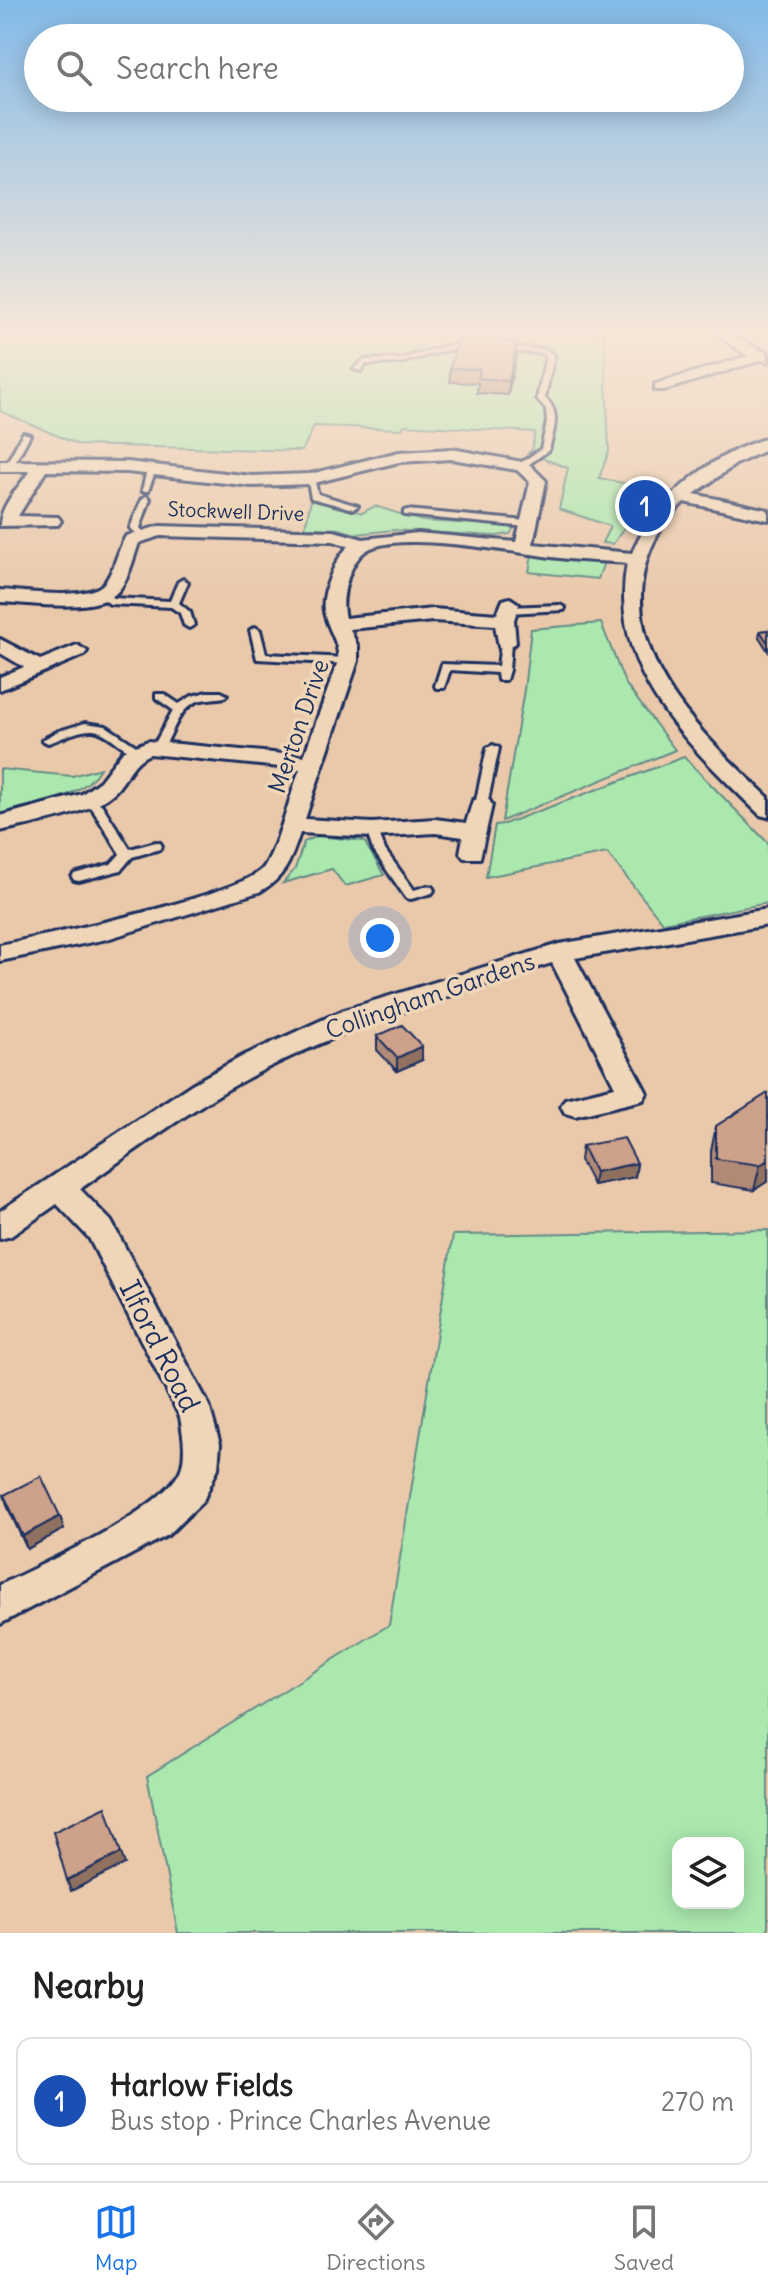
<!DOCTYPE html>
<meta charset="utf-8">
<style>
:root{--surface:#fff;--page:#f6f6f6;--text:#222;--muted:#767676;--line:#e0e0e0;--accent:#1a73e8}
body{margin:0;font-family:Delius,sans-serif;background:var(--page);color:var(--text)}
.controls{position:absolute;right:24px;bottom:24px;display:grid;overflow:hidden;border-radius:16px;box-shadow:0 4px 20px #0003}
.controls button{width:72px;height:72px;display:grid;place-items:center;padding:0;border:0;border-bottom:2px solid var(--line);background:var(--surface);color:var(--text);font:40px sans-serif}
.you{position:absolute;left:380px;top:938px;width:28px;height:28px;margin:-20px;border:6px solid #fff;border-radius:50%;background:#1a73e8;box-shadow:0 0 0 12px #1a73e833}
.badge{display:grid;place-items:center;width:52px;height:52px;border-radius:50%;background:var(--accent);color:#fff;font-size:26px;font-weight:700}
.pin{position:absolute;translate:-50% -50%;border:4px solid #fff;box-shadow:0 2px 8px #0006}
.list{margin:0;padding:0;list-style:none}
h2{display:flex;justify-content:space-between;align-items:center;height:104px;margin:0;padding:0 32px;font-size:34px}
h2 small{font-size:26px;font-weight:400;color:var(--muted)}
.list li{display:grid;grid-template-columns:52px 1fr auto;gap:24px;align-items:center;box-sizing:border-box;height:128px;margin:0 16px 16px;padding:0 16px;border:2px solid var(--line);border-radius:16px}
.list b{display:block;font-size:30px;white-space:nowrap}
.list p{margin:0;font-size:26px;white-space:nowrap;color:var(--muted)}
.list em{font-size:26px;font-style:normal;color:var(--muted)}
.icon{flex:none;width:44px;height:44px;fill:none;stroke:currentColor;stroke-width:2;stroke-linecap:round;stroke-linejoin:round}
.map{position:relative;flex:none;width:768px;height:1933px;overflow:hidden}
.search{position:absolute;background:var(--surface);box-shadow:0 4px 20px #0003;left:24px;right:24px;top:24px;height:88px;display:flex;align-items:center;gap:20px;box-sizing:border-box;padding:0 28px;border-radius:44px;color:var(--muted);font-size:30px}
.sheet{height:248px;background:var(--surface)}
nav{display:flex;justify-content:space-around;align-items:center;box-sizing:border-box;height:112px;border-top:2px solid var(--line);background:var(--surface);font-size:22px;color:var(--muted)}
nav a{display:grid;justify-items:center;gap:4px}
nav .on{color:var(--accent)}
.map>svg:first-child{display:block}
.green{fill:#abe8ae;stroke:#638c86;stroke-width:2;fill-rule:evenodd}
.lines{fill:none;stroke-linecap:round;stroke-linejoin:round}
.service-casing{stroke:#1b2f5e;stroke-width:6}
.minor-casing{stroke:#1b2f5e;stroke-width:6}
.service{fill:#f0d6b8;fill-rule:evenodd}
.minor{fill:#f0d6b8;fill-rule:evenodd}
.wall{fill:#b08a77;stroke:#1b2f5e;stroke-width:2}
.shaded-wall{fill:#907161;stroke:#1b2f5e;stroke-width:2}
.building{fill:#cda18a;stroke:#1b2f5e;stroke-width:2}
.labels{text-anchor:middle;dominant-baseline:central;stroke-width:7;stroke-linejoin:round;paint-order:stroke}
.far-street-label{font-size:20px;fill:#1b2f5e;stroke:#f0d6b8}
.street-label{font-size:24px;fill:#1b2f5e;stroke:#f0d6b8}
.near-street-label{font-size:28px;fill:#1b2f5e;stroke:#f0d6b8}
</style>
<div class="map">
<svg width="768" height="1933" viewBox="0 0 768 1933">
<rect width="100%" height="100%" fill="#eac9ab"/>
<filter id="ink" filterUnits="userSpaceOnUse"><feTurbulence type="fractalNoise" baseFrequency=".0125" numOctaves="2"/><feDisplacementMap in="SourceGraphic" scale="16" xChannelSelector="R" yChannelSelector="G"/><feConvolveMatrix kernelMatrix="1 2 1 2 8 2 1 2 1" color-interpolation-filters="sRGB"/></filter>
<g filter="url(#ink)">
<g class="green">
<path d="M0,332h604l5,119 -10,27 57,12 -23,25 -20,29 -11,-1 8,-17 -51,-17 9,-41 -40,-15 4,-3 3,-18 -131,-7 -2,4 -88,-3 -12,25 -223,-6 -79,-34z"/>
<path d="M311,500h13l38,13 13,-7 47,15 93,5 -5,8 -14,2 -103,-6 -36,4 -18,-5 -34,-1z"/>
<path d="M532,554l72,8 -6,17 -69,-7z"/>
<path d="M601,623l24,60 50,67 -173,71 22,-131 7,-61z"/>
<path d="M684,757l84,86v60l-105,20 -56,-70 -121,24 9,-52 9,-1z"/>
<path d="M100,768c-18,33 -67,34 -100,46v-45l72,7z"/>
<path d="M318,836l46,5 20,34 -39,11 -13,-17 -49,14 12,-14 9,-27z"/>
<path d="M768,1230v703h-590l-31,-157 242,-151 64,-390zM678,1843h60v60h-60z"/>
</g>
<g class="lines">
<g class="service-casing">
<g id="service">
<path d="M472,345h3v4l-28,1 -47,13 -34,1 -5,7 -7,-2 10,-9 36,-1 47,-13z"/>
<path d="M498,347l45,2 11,6 -9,43c17,15 8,33 4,52l-27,19 -4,-3 1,-2 22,-15 6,-27 -1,-13 -9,-10 9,-43 -5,-3 -40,-2 -4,-2z"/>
<path d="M23,433l7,2 -18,33h-6l-1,-2z"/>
<path d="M153,468l7,2 -6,5 -6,16h-6l4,-17z"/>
<path d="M307,477l7,2 4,15 40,12 -5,3 -42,-11z"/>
<path d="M146,496l4,3 -10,29 6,6 -5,3 -11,-9 12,-29z"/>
<path d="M407,510l120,11 5,3 -5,3 -123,-12v-4z"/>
<path d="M183,579l5,3 -9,21 11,9 4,13 -5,3 -5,-3 -4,-12 -9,-6 -61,-3 -14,-10 5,-3 12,7 57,3 8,-19z"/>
<path d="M560,605l5,3 -1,2 -56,3 -5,-3 5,-3z"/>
<path d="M255,627l5,3 6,24 82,4 5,3 -5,3 -91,-5 -7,-29z"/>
<path d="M506,640l5,3 -2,27 -3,10h-8l-1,-7 -47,-3 -6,18h-8l-1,-2 7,-22 56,2 3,-23z"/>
<path d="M207,692h14l6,3 -2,2c-9,2 -18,1 -27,4 -20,8 -25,32 -35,48h-8l-2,-2 20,-37 -17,-12v-4h8l15,10 13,-8z"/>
<path d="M85,723l21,3 36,24 -2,2c-17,2 -29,-20 -47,-22 -15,-1 -31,9 -45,13l-6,-3 17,-9z"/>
<path d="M493,745l6,3 -12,57 -6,4 -6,-4 12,-57z"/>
<path d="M87,794l15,11 28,44 26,-7 4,1 2,3 -2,3 -28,8 -11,13 -42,11 -5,-1 -2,-3 2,-3 37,-10 9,-10 -27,-44 -12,-12z"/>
<path d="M372,826l6,4 7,20 29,40 13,-4 5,1 2,3 -2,3 -21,6 -5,-1 -33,-48 -7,-20z"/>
</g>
</g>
<g class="minor-casing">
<g id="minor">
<path d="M713,332c21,0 35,14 55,21v9l-6,-2 -97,30h-10v-6l93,-28z"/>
<path d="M768,438v11l-32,15 -42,30 74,16v10l-84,-18c-23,21 -38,49 -42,80 -11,90 67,159 126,215v20l-8,-2c-71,-70 -153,-143 -133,-252 -22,-2 -45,-2 -67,-5 -44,-5 -151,-26 -189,-10 -21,8 -32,50 -26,70l88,-9 64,5 6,-14 7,-2 9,6 -5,16 2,23 -10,6 -7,-2 -4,-22 -62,-4 -83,8 8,18v14l-53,158 67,4 63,-4 31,4 7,-23h16l3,5 -12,53h-16l-4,-5 3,-16 -28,-4 -63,4 -72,-4c-9,27 -15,45 -41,59l-152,47 -107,22v-16c42,-9 245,-50 264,-78 13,-19 27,-74 36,-98l-150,-15c-21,8 -24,32 -43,44 -29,19 -73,25 -107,33v-15l82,-22 18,-13 23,-30 25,-10 156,15 34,-95c2,-19 -11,-32 -14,-50 -3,-18 12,-54 25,-65l-16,-5 -173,-5 -21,7c-6,16 -11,41 -25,52 -24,18 -85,8 -114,7v-12c23,1 91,12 105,-8 10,-13 12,-31 21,-46l33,-10 175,5 29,8 55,-6 98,9 14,-60 -13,-12 -65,-11 -53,3 -89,22 -58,2 -125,-14 -81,-1 -28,45 40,1 3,4 -3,4 -58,1c0,-20 18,-38 30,-55h-30v-10l127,1 125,14 58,-2 89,-22 53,-3 76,14 18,18 -13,63 99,9c23,-53 79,-99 136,-115z"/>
<path d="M0,639l40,21 37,-15 10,6 -3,4 -84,35v-13l24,-10 -24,-14z"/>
<path d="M768,909v16l-193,33 72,135 -4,7 -68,16 -10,-3 -4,-7 4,-7 50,-12 -63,-124c-98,31 -195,60 -287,106 -65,33 -125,78 -185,120l31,32 98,184 11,39 -2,24 -15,33 -35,34 -168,89v-39c40,-20 171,-77 182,-119 4,-17 1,-32 -2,-49l-91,-179 -32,-34 -46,32 -11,3v-28l192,-127 53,-29 99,-45 215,-66z"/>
</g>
</g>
<use href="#service" class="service"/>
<use href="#minor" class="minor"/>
</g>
<g class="wall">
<path d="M517,342l-1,14 -8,39 -31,-2 1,-10 -28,-1v-14z"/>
<path d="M768,630v21l-9,-14 1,-6z"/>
<path d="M377,1036l45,24 -25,11 -20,-21z"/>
<path d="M768,1093v88l-14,9 -43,-7v-32l5,-25z"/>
<path d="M582,1146l55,17 -2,14 -42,8 -13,-25z"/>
<path d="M4,1495l56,21 4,13 -37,20 -19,-41z"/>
</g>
<g class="shaded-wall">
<path d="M517,342l-1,14 -8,39 1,-14z"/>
<path d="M422,1046v14l-25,11v-13z"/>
<path d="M768,1160v21l-14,9 6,-25z"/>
<path d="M637,1163l-2,14 -42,8 2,-13z"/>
<path d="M60,1516l4,13 -37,20 -4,-13z"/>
<path d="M121,1853l4,11 -54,27 -4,-11z"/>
</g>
<g class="building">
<path d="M458,338l59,4 -8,39 -31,-3 2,-9 -30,-1z"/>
<path d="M768,630v13l-8,-12z"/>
<path d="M402,1025l20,21 -25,12 -20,-22z"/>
<path d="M768,1093v67l-8,5 -44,-6v-33z"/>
<path d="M624,1138l13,25 -42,9 -13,-26z"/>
<path d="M41,1476l19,40 -37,20 -19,-41z"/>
<path d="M106,1807l15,46 -54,27 -14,-48z"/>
</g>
</g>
<linearGradient id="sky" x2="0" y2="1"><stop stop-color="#83bae8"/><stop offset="0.55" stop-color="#f6e7d9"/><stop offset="1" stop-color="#f6e7d9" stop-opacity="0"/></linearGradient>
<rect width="768" height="603" fill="url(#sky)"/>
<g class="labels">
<g class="far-street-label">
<text transform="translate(236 511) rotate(2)">Stockwell Drive</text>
</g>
<g class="street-label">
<text transform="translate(298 726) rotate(-71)">Merton Drive</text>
<text transform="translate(430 995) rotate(-19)">Collingham Gardens</text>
</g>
<g class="near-street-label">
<text transform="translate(160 1346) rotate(63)">Ilford Road</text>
</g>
</g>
</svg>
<div class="controls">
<button><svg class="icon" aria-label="layers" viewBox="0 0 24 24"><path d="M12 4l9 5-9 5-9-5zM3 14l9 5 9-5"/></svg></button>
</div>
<div class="you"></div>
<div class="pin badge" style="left:645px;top:506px;background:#1a4fb4">1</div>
<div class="search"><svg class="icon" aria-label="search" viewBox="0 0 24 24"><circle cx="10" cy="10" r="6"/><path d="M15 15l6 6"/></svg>Search here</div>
</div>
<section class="sheet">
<h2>Nearby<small></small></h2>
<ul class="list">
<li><span class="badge" style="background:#1a4fb4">1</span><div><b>Harlow Fields</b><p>Bus stop · Prince Charles Avenue</p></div><em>270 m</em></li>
</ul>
</section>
<nav>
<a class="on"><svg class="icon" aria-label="map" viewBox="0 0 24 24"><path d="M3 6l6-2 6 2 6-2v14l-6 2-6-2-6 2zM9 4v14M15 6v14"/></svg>Map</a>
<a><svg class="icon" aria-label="directions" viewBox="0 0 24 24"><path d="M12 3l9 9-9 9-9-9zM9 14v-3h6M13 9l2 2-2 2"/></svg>Directions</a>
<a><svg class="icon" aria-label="saved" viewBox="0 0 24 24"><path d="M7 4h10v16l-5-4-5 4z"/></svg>Saved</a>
</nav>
